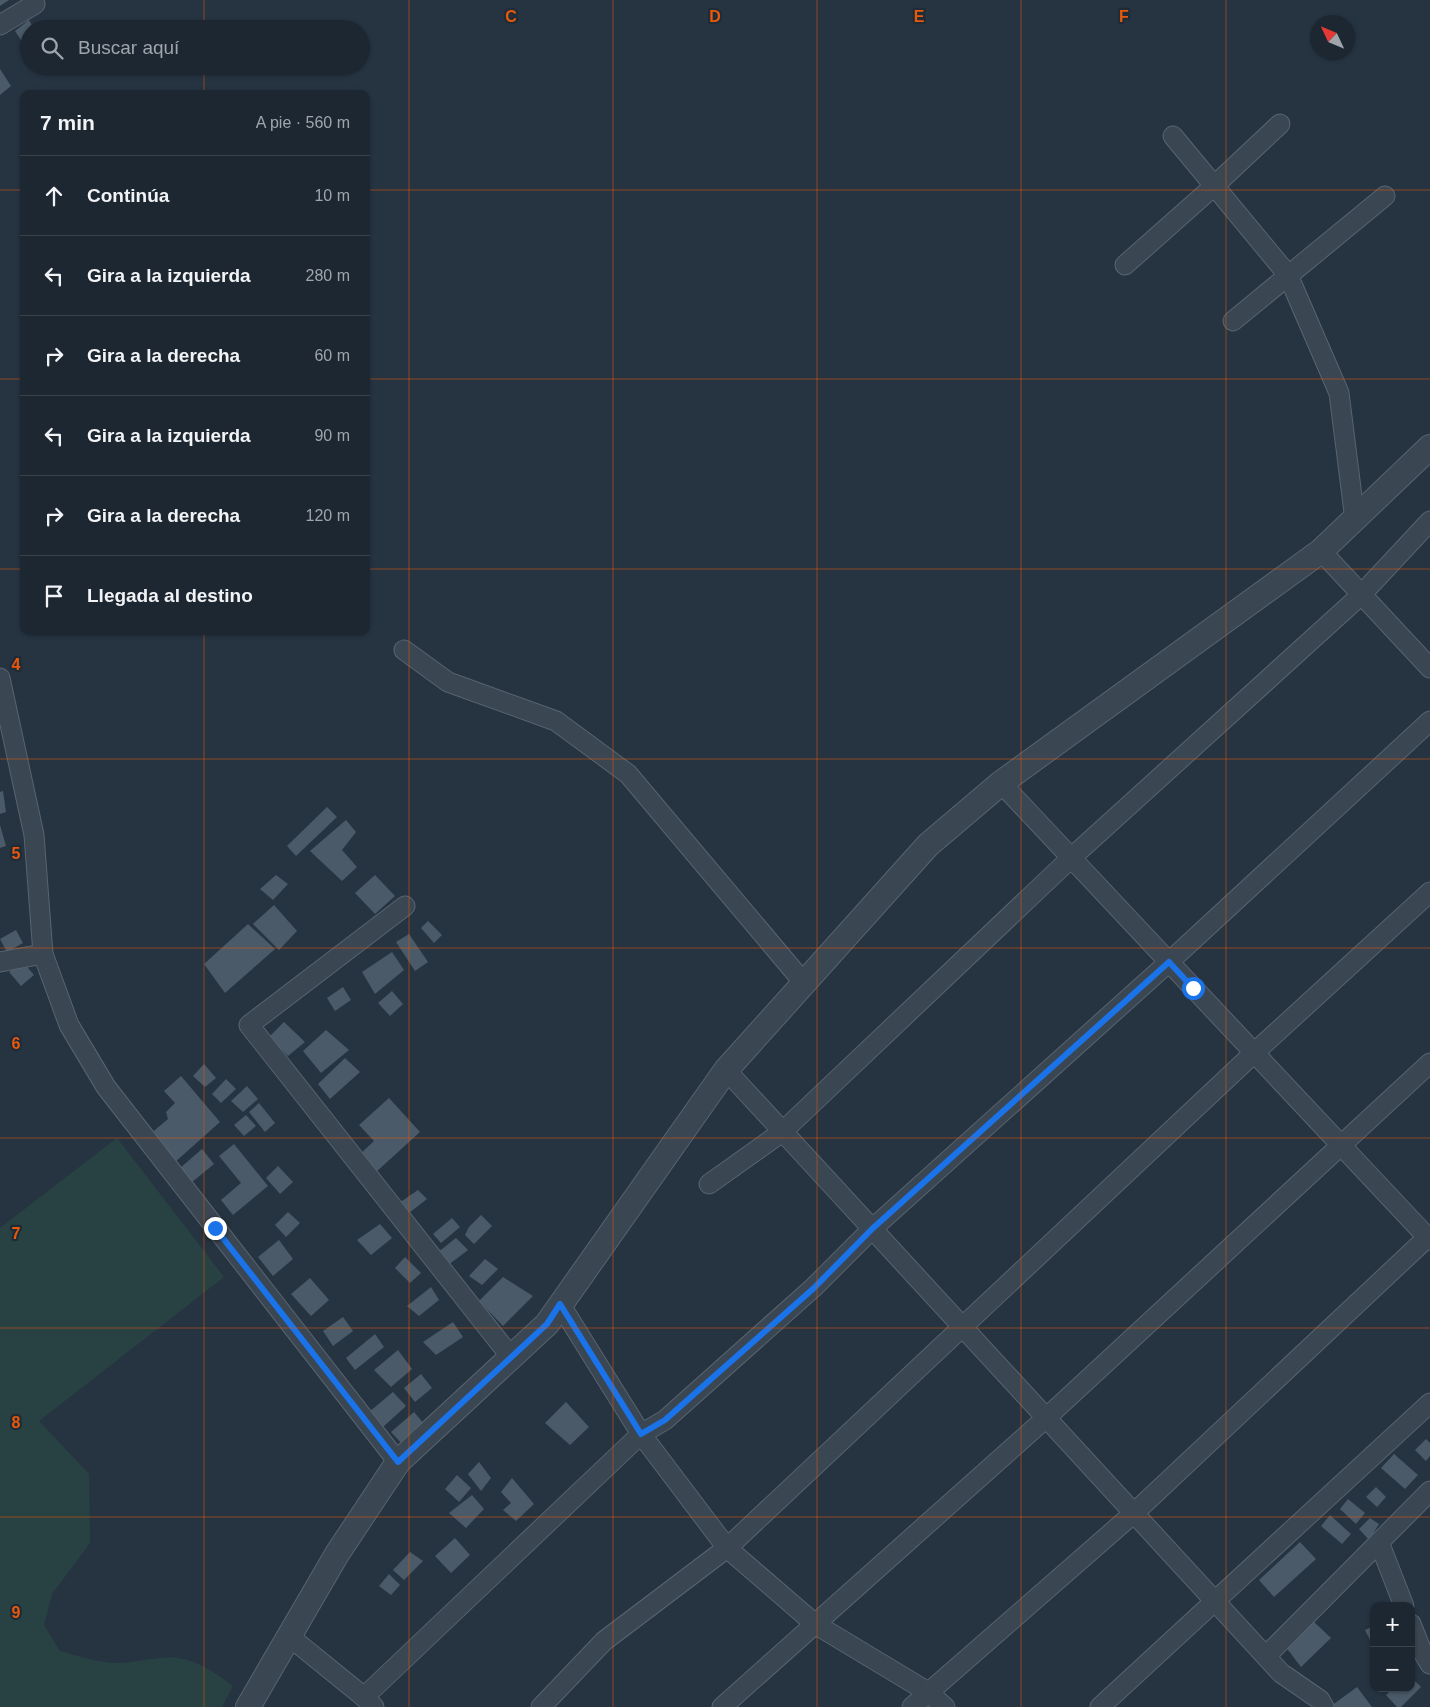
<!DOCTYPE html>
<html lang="es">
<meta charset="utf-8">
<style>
:root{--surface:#1c2732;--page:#252f3a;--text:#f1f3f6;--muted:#a0a5ac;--line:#3a444d}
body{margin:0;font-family:Helvetica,sans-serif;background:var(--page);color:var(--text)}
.controls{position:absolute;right:15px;bottom:15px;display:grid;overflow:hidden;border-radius:10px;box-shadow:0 1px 4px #0004}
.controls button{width:45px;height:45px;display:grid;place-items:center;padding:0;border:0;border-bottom:1px solid var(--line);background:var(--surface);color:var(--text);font:25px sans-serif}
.compass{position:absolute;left:1310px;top:15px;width:45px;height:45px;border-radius:50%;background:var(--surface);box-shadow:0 1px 4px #0004;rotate:314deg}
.stop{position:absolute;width:15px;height:15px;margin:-11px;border:4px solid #1a73e8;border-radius:50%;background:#fff}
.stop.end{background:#1a73e8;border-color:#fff;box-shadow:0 1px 5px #0008}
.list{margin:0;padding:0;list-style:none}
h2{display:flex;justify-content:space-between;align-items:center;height:65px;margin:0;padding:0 20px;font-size:21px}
h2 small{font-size:16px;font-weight:400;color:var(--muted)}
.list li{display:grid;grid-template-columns:32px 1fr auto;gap:15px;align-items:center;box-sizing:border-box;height:80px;padding:0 20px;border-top:1px solid var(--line)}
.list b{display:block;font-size:19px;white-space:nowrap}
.list em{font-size:16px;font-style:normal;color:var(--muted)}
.icon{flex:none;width:28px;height:28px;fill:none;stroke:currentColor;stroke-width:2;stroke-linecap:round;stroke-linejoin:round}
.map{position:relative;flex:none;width:1430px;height:1707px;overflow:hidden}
.search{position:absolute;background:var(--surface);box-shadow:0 1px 4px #0004;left:20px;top:20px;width:350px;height:55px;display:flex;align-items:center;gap:12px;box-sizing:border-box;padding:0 18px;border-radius:28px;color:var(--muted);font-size:19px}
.panel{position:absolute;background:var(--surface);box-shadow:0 1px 4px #0004;left:20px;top:90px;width:350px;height:545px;border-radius:10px}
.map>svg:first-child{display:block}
.green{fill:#284243}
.building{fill:#4a5a68}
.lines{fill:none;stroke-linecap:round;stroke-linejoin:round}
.minor-casing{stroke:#58646f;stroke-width:21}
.tertiary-casing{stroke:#58646f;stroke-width:26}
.minor{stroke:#3a4652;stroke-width:19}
.tertiary{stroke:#3a4652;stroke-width:24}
.route{stroke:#1a73e8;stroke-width:6}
.grid{fill:none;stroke:#e8590c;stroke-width:1;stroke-opacity:0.55}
.grid-label{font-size:16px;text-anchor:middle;font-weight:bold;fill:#e8590c;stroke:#1f2b37;stroke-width:4.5;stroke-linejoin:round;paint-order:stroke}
</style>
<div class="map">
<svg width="1430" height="1707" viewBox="0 0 1430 1707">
<rect width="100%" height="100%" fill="#263442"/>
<path class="green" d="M117,1138l107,139 -185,144 50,53 1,69 -38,51 -8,31 16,26c19,5 41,13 61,12 19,-1 38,-7 57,-5 21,3 39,16 55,28l-11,21h-222v-479z"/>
<g class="building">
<path d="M0,0h9l-9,6z"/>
<path d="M29,20l5,9h-5v23l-14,-21z"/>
<path d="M0,69l11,17 -11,9z"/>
<path d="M3,791l3,21 -6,2v-22z"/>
<path d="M327,807l10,10 -41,39 -9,-10z"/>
<path d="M346,820l10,12 -14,18 15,17 -15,14 -32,-30z"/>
<path d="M0,825l6,21 -6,2z"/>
<path d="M276,875l12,9 -15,16 -13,-11z"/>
<path d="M375,875l20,21 -20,18 -20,-21z"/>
<path d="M274,905l23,26 -18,19 -26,-26z"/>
<path d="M428,921l14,14 -8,8 -13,-15z"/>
<path d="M248,924l27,25 -50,44 -21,-29z"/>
<path d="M16,930l7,13 -16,9 -7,-13z"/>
<path d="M409,934l19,28 -13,9 -19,-29z"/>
<path d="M392,952l12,18 -29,24 -13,-22z"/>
<path d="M23,962l11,13 -13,11 -12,-14z"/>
<path d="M343,987l8,13 -16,11 -8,-13z"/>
<path d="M392,991l11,13 -13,12 -12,-13z"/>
<path d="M284,1022l21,20 -17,14 -19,-19z"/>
<path d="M326,1030l23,20 -28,23 -18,-22z"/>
<path d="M345,1058l15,14 -30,27 -12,-15z"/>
<path d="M204,1064l12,14 -11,9 -12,-11z"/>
<path d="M181,1076l39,46 -46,41 -25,-28 19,-16 -2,-7 9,-9 -11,-12z"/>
<path d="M226,1079l10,10 -15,14 -9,-9z"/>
<path d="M247,1086l11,13 -15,13 -12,-11z"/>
<path d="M389,1098l31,34 -45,41 -16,-18 15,-14 -15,-16z"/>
<path d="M259,1103l16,20 -10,9 -16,-20z"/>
<path d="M246,1115l10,11 -12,10 -10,-11z"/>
<path d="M234,1144l34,42 -35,29 -12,-15 20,-17 -22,-27z"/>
<path d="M202,1149l12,15 -23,19 -12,-14z"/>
<path d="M278,1166l15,16 -13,12 -14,-16z"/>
<path d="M418,1190l9,9 -18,14 -10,-10z"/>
<path d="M288,1212l12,11 -14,14 -11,-12z"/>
<path d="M481,1215l11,11 -18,18 -9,-9 4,-8z"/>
<path d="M452,1218l8,9 -19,16 -8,-9z"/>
<path d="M380,1224l12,14 -21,17 -14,-15z"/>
<path d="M456,1238l12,12 -21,16 -10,-13z"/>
<path d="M279,1240l14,19 -20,17 -15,-19z"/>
<path d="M405,1257l16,16 -11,10 -15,-15z"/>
<path d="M485,1259l13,10 -16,16 -13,-9z"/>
<path d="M503,1277l30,19 -30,30 -24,-25z"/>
<path d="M310,1278l19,22 -18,16 -20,-22z"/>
<path d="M431,1287l8,13 -20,16 -12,-10z"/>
<path d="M343,1317l10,14 -20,15 -10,-15z"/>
<path d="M453,1322l10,15 -27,18 -13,-13z"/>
<path d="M375,1334l9,13 -29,23 -9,-12z"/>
<path d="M398,1350l14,19 -21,18 -17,-17z"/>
<path d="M421,1374l11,14 -17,14 -11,-14z"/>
<path d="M393,1392l13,14 -24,22 -13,-16z"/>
<path d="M566,1402l23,25 -19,18 -25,-22z"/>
<path d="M414,1412l11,13 -22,20 -12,-13z"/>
<path d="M1426,1439l4,4v13l-4,5 -11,-11z"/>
<path d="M1394,1454l24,21 -13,14 -24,-21z"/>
<path d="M479,1462l12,16 -10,13 -13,-17z"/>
<path d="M457,1475l14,13 -12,14 -14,-13z"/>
<path d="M512,1478l22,26 -18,17 -13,-11 8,-7 -10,-11z"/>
<path d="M1376,1487l10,10 -9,10 -11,-10z"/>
<path d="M472,1495l12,14 -18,19 -17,-15z"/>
<path d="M1348,1499l17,14 -9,11 -16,-15z"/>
<path d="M1330,1515l21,19 -9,10 -21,-18z"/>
<path d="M1370,1518l9,6 -10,16 -10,-11z"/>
<path d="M455,1538l15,17 -19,18 -16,-17z"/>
<path d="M1300,1542l16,17 -42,38 -15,-17z"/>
<path d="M410,1552l13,9 -19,19 -11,-10z"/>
<path d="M389,1574l11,11 -9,10 -12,-9z"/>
<path d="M1313,1621l18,17 -30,29 -16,-21z"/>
<path d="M1374,1626v22l-9,-18z"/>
<path d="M1411,1677l10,10 -20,20h-4l-11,-12 7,-7h18z"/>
<path d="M1357,1687l15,20h-40l-1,-1z"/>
</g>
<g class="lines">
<g class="minor-casing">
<g id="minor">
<path d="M0,25l35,-21"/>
<path d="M1173,136l115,139 51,118 16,127"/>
<path d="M1125,265l89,-79 66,-62"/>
<path d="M1233,321l152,-125"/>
<path d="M1321,551l109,117"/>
<path d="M404,650l44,32 108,39 72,53 176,209"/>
<path d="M0,678l34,157 9,119 26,71 37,62 292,375"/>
<path d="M1001,783l429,457"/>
<path d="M405,906l-156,119 262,332"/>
<path d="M0,962l43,-8"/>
<path d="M726,1070l555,603 39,27 4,7"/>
<path d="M709,1184l73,-52 289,-274 290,-263 69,-74"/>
<path d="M560,1304l81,130 86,114 88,76 113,68 17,15"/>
<path d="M1379,1542l25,64"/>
<path d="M1411,1624l10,25 9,15"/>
<path d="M290,1637l74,60 10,10"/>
<path d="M1266,1656l164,-165"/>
<path d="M364,1697l277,-263 24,-14 149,-133 58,-58 297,-267 261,-241"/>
<path d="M541,1707l63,-66 123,-93 527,-495 176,-161"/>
<path d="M722,1707l324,-289 384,-355"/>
<path d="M912,1707l222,-194 296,-278"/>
<path d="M1100,1707l330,-304"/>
</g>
</g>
<g class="tertiary-casing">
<path id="tertiary" d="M248,1707l89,-153 61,-92 149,-138 179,-254 202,-225 73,-62 320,-232 109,-104"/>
</g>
<use href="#minor" class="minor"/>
<use href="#tertiary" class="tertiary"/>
</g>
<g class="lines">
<path class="route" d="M215,1228l183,234 149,-138 13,-20 81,130 24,-14 45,-40 104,-92 58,-59 297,-267 24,26"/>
</g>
<path class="grid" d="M204,0v29M409,0v1707M613,0v1707M817,0v1707M1021,0v1707M1226,0v1707M204,66v28M0,190h24M366,190h1064M0,379h24M366,379h1064M0,569h24M366,569h1064M204,631v1076M0,759h1430M0,948h1430M0,1138h1430M0,1328h1430M0,1517h1430"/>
<g class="grid-label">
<text x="511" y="22">C</text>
<text x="715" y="22">D</text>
<text x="919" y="22">E</text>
<text x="1124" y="22">F</text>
<text x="16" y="670">4</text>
<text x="16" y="859">5</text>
<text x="16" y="1049">6</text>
<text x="16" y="1239">7</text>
<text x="16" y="1428">8</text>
<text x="16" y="1618">9</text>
</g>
</svg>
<div class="controls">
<button>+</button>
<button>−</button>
</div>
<svg class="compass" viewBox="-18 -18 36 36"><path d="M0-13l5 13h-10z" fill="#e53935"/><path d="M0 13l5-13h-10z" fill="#a0a5ac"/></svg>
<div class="stop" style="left:1193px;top:988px"></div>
<div class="stop end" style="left:215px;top:1228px"></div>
<div class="search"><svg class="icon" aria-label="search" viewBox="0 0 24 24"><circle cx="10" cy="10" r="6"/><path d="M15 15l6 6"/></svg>Buscar aquí</div>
<section class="panel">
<h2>7 min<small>A pie · 560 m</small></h2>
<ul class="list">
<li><svg class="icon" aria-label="ahead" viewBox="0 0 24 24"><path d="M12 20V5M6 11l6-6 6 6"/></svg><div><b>Continúa</b></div><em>10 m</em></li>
<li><svg class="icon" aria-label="left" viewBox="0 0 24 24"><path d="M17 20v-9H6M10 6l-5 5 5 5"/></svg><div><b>Gira a la izquierda</b></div><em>280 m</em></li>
<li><svg class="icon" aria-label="right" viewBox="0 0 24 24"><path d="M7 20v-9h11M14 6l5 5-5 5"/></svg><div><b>Gira a la derecha</b></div><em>60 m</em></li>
<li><svg class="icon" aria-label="left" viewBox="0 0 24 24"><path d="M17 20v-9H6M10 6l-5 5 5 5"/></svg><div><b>Gira a la izquierda</b></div><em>90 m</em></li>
<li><svg class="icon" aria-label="right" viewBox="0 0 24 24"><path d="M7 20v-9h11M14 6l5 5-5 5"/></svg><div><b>Gira a la derecha</b></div><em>120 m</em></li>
<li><svg class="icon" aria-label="arrive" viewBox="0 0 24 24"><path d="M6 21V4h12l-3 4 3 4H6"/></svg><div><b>Llegada al destino</b></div></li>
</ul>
</section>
</div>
